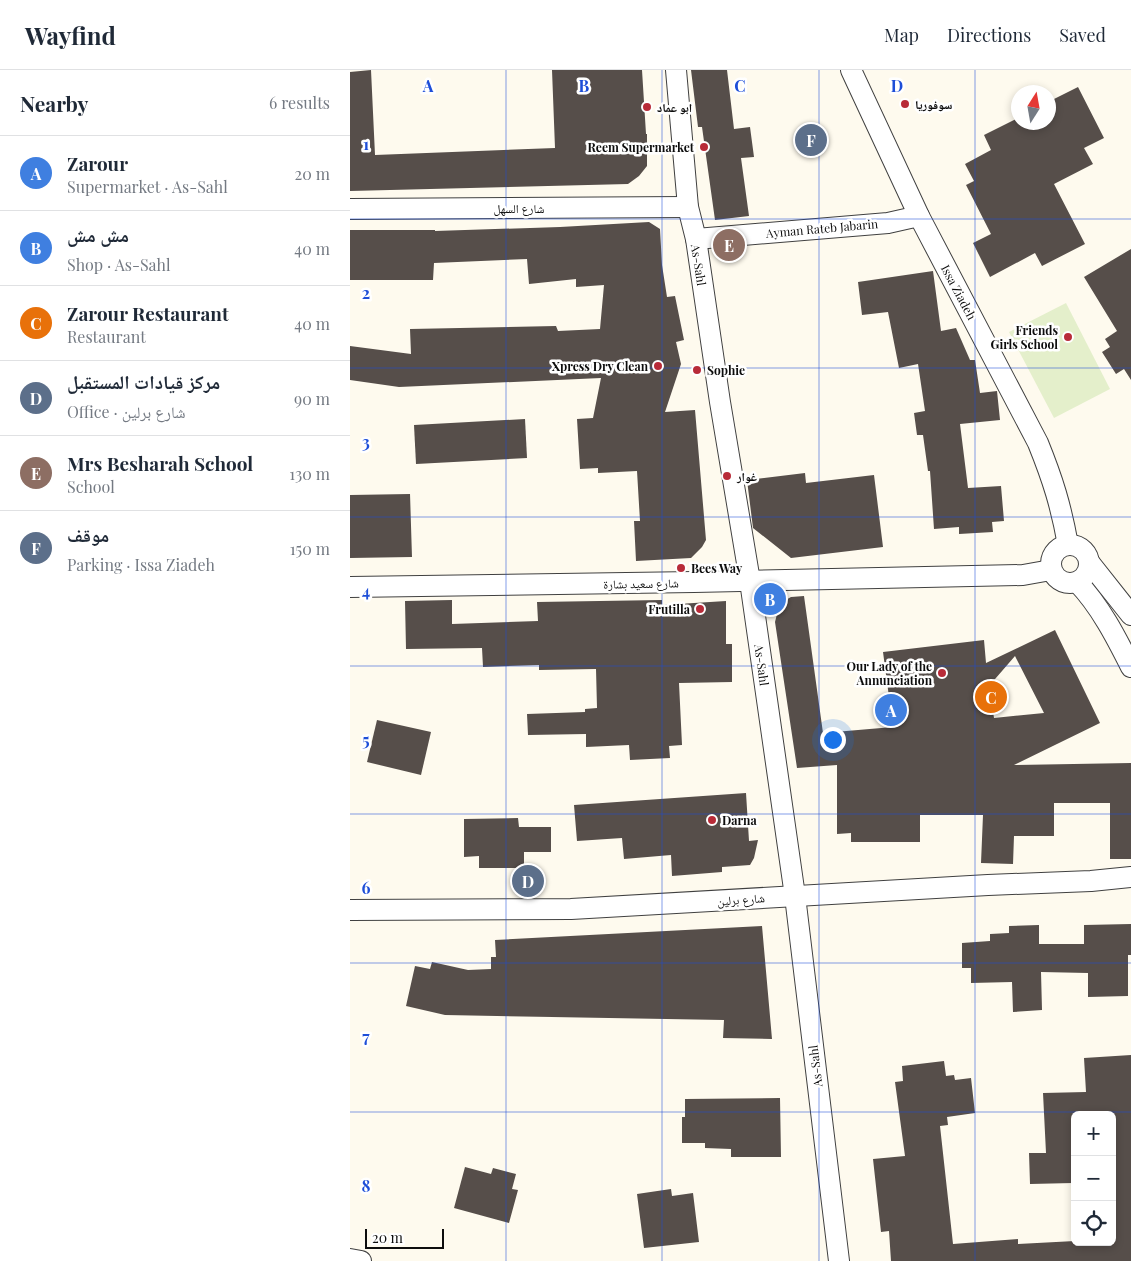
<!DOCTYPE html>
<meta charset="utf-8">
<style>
:root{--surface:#fff;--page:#f2f2f3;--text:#1f2937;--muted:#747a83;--line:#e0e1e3;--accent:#7c3aed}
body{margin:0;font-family:"Playfair Display","Noto Naskh Arabic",serif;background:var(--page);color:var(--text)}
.controls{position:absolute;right:15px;bottom:15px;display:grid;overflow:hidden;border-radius:8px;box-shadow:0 2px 8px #0003}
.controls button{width:45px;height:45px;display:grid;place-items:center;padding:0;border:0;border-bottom:1px solid var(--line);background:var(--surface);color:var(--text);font:25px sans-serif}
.compass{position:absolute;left:661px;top:15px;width:45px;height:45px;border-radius:50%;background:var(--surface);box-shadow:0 2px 8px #0003;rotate:11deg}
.scale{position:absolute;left:15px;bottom:12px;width:79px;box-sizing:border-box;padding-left:5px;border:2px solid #0d0d0d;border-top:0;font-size:14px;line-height:18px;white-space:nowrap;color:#0d0d0d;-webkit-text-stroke:4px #fff;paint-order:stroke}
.you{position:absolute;left:482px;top:669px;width:18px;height:18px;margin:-12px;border:4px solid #fff;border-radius:50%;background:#1a73e8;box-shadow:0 0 0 8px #1a73e833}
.badge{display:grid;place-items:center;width:32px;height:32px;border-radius:50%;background:var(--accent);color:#fff;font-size:16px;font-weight:700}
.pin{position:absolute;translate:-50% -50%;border:2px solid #fff;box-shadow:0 1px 5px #0006}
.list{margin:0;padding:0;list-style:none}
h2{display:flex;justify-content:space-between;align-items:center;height:65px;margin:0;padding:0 20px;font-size:21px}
h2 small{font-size:16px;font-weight:400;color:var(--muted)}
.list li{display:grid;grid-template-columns:32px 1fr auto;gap:15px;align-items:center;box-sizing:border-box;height:75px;padding:0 20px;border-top:1px solid var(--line)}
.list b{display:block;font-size:19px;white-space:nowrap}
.list p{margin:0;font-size:16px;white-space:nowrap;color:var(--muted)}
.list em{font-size:16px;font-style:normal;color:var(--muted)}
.icon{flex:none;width:28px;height:28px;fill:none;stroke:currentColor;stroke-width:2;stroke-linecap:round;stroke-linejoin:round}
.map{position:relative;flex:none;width:781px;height:1191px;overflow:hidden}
header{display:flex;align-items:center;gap:30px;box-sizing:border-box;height:70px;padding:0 25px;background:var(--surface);border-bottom:1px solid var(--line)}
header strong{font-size:24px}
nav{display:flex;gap:28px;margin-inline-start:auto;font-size:18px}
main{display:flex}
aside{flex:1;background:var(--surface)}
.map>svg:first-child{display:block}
.pitch{fill:#e4efcb}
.building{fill:#564e4a;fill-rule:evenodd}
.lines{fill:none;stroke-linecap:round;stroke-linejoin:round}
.minor-casing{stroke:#404040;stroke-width:22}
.minor{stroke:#fff;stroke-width:20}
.grid{fill:none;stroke:#1d4ed8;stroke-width:1;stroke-opacity:0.55}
.poi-dot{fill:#b82b38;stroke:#fff;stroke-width:2}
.labels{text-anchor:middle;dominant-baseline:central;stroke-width:5;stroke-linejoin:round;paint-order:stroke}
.poi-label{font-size:12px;font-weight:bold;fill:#0d0d0d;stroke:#fff;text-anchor:start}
.street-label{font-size:12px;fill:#0d0d0d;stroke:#fff}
.grid-label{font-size:16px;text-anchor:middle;font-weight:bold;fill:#1d4ed8;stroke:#fff;stroke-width:5;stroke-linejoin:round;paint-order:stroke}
</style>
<header>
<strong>Wayfind</strong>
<nav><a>Map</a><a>Directions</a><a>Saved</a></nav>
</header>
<main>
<aside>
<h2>Nearby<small>6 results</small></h2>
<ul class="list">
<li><span class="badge" style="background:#3f7fe0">A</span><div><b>Zarour</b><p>Supermarket · As-Sahl</p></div><em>20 m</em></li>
<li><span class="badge" style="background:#3f7fe0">B</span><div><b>مش مش</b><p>Shop · As-Sahl</p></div><em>40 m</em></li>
<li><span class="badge" style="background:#e8710a">C</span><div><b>Zarour Restaurant</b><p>Restaurant</p></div><em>40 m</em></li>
<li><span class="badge" style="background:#5c6f8a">D</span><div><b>مركز قيادات المستقبل</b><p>Office · شارع برلين</p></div><em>90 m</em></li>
<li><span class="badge" style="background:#8d6e63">E</span><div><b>Mrs Besharah School</b><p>School</p></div><em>130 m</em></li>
<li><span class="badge" style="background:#5c6f8a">F</span><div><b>موقف</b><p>Parking · Issa Ziadeh</p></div><em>150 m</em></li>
</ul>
</aside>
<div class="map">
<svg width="781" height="1191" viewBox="0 0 781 1191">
<rect width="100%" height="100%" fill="#fefaee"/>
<path class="pitch" d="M716,233l44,86 -56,29 -45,-86z"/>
<g class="building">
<path d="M21,0l4,85 180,-7 -3,-78h90l4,64h1v32l-8,10 -11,8 -278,7v-119z"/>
<path d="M341,0h36l7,59 16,-2 4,30 -13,1 8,58 -34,4 -13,-93h-4z"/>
<path d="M728,17l26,51 -20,10 9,16 -39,20 31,60 -43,22 -7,-13 -45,24 -17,-34 18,-9 -25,-49 8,-4 -9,-17 26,-14 -7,-15 34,-17v4h30v-20z"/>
<path d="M299,152l11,7 2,36 5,32 8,-1 9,44 -8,2 5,22 -16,48 30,-2 11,130 -4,7 -11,11 -55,3 -2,-40h6l-3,-50 -39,2v-5l-18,1 -3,-50 16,-1 8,-40 -202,9 -49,-7v-34l61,8 -1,-25 146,-3 2,5 42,-2 4,-44 -28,2v-8l-47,5 -2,-25 -93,4 -1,17h-83v-50h85v1l125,-4z"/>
<path d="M781,179v131l-7,-11 -8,5 -14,-22 8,-5 -5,-8 12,-8 -33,-54z"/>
<path d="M583,201l8,60 15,-3 14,32h5l5,33 17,-2 3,29 -40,4 8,64 33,-2 3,35 -12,1 1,10 -34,2v-7l-25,2 -4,-58h-2l-5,-36h-6l-3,-22 11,-2 -7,-47 -19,4 -11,-56 -26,3 -4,-33z"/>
<path d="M175,349l2,39 -111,6 -2,-39z"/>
<path d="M455,403l1,10 68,-8 9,72 -92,11 -38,-30 -6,-48z"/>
<path d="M60,424l2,63 -62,1v-63z"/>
<path d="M454,526l19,137 70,-6 -10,-75 101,-12 2,23 69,-33 45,93 -86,42 117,-2v96h-21v-56h-56v33h-40l-1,28 -32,-1 2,-48h-63v27h-69v-9l-14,1v-69l-40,3 -22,-146 4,-16 5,-5 7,-4zM665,586l29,57 -50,5 -5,-32z"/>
<path d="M102,530v24l86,-3 -1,-19 125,-2v5l64,-4v43h6v38l-53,1 3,62 -13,1 1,12 -40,2 -1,-15 -43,2v-13l-58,1 -1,-21 58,-2v-3l12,-1 -1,-39 -57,1v-5l-56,2 -1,-19 -76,1 -1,-48z"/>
<path d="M27,650l54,12 -10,43 -54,-13z"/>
<path d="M396,723l3,48 9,-1 -4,18 -4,7 -28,2v5l-50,4 -1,-21 -47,4 -2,-21 -45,3 -3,-36z"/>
<path d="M168,748l1,9h32v25h-27v16h-45v-12l-15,1v-38z"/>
<path d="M781,854v31h-3v41l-40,1v-24l-47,-1 1,38 -29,2 -1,-30 -41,1v-15h-9v-25l28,-2v-7l19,-1v-7l30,-1v19h45v-19z"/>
<path d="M412,856l10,113 -49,-1 1,-18 -279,-5 -39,-9 9,-40 15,3 2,-7 36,8 23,-1v-12h5l-1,-17z"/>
<path d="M781,985v206h-240l-2,-30 -8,1 -8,-73 32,-3 -10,-74 8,-1 -1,-15 42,-5 2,15 8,-1 1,5 16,-2 4,35 -28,4 1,8 -8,1 13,118 65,-5v5l57,-3v1h37v-127h-37v103l-2,-35 -43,1 -1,-31h17l-3,-60 43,-1 -2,-34z"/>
<path d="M430,1028l1,59h-50v-8l-26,-1v-5h-23v-26h3v-18z"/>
<path d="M115,1097l26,7 2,-6 23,6 -4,15 6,1 -9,33 -55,-15z"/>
<path d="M321,1119l1,7 21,-3 6,49 -55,6 -7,-54z"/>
</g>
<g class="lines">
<g class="minor-casing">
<g id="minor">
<path d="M326,0l12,137 8,32 24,163 30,179 45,315 44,365"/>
<path d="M501,0l68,146 119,227c15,37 23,63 30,102"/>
<path d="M0,139l338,-2"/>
<path d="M346,169l192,-16 31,-7"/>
<circle cx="720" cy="494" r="19"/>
<path d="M739,492l42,53"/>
<path d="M727,512c23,24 39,55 54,85"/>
<path d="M0,517l344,-5 329,-7 28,-5"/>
<path d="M0,840l221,-1 417,-24 103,-4 40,-4"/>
<path d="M0,1189l11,2"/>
</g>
</g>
<use href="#minor" class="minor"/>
</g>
<path class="grid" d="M156,0v1191M312,0v1191M469,0v1191M625,0v1191M0,149h781M0,298h781M0,447h781M0,596h781M0,744h781M0,893h781M0,1042h781"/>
<g class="poi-dot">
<circle cx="555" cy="34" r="5"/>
<circle cx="297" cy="37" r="5"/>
<circle cx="354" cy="77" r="5"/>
<circle cx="718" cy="267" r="5"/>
<circle cx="308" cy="296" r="5"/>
<circle cx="347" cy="300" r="5"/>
<circle cx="377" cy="406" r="5"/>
<circle cx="331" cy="498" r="5"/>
<circle cx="350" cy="539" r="5"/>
<circle cx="592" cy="603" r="5"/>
<circle cx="362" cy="750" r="5"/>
</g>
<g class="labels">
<g class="poi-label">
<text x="565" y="34">سوفوريا</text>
<text x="307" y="37">ابو عماد</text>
<text x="344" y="77" text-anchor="end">Reem Supermarket</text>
<text x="708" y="260" text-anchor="end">Friends<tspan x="708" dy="14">Girls School</tspan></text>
<text x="298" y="296" text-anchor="end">Xpress Dry Clean</text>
<text x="357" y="300">Sophie</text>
<text x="387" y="406">غوار</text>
<text x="341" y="498">Bees Way</text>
<text x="340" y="539" text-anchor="end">Frutilla</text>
<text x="582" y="596" text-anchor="end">Our Lady of the<tspan x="582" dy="14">Annunciation</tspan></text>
<text x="372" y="750">Darna</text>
</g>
<g class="street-label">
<text x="169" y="138">شارع السهل</text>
<text transform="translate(472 158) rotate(-5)">Ayman Rateb Jabarin</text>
<text transform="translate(349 195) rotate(81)">As-Sahl</text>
<text transform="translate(609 222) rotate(62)">Issa Ziadeh</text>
<text transform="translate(291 513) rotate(-1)">شارع سعيد بشارة</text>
<text transform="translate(412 595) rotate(82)">As-Sahl</text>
<text transform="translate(391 829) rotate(-4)">شارع برلين</text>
<text transform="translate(465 996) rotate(-97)">As-Sahl</text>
</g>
</g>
<g class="grid-label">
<text x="78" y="22">A</text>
<text x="234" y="22">B</text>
<text x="390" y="22">C</text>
<text x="547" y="22">D</text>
<text x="16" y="80">1</text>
<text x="16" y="229">2</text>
<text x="16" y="378">3</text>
<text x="16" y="527">4</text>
<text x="16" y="676">5</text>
<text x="16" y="824">6</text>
<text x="16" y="973">7</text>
<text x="16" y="1122">8</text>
</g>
</svg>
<div class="controls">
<button>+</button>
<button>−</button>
<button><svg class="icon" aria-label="locate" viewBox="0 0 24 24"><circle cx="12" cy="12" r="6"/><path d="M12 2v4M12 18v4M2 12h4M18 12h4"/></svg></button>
</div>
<svg class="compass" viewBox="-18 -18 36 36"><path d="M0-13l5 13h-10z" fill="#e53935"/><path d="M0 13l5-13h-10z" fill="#747a83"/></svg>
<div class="scale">20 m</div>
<div class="you"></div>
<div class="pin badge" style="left:541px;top:640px;background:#3f7fe0">A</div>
<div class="pin badge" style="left:420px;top:529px;background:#3f7fe0">B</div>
<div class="pin badge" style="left:641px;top:627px;background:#e8710a">C</div>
<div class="pin badge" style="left:178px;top:811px;background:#5c6f8a">D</div>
<div class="pin badge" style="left:379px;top:175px;background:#8d6e63">E</div>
<div class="pin badge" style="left:461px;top:70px;background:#5c6f8a">F</div>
</div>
</main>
